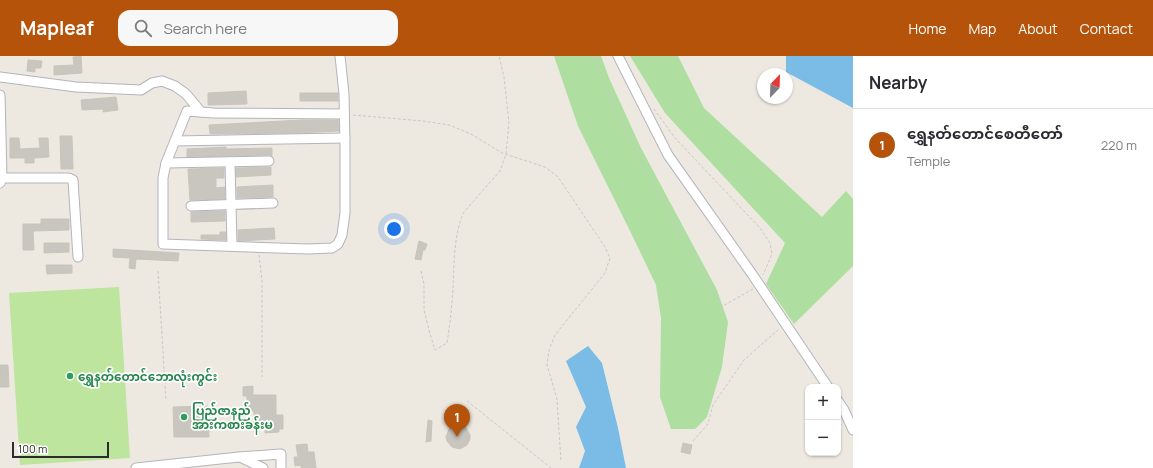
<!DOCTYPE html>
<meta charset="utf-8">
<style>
:root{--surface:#fff;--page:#f7f7f7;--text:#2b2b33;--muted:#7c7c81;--line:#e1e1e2;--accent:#b45309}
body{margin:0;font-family:Manrope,"Noto Sans Myanmar",sans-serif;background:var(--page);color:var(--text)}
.controls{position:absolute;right:12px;bottom:12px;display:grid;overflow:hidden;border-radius:8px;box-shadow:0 1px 3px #0004}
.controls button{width:36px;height:36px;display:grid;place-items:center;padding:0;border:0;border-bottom:1px solid var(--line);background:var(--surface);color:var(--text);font:20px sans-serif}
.compass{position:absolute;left:757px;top:12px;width:36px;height:36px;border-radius:50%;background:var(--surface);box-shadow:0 1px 3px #0004;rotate:23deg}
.scale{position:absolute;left:12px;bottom:10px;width:97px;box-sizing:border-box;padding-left:4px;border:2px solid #2c2c2c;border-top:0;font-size:11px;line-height:14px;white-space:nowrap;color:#2c2c2c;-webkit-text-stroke:3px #fff;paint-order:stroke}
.you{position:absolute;left:394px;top:173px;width:14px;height:14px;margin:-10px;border:3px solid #fff;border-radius:50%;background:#1a73e8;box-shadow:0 0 0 6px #1a73e833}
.badge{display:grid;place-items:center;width:26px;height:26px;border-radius:50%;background:var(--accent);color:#fff;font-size:13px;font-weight:700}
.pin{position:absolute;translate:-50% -33px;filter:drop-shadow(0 1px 2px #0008)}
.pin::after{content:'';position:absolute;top:21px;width:14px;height:12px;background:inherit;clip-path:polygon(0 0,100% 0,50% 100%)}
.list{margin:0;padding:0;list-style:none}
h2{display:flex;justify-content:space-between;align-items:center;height:52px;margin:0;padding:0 16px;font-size:17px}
h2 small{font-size:13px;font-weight:400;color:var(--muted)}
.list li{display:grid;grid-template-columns:26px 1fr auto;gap:12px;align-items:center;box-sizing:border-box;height:72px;padding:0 16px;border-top:1px solid var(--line)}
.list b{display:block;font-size:15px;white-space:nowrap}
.list p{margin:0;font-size:13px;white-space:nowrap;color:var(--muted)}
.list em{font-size:13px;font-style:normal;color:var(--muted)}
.icon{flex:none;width:22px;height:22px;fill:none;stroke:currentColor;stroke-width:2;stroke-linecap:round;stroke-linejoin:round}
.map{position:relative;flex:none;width:853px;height:412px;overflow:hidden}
header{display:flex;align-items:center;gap:24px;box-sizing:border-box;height:56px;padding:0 20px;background:var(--accent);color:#fff}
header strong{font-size:19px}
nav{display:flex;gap:22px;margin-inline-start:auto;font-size:14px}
.search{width:280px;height:36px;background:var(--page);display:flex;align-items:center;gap:10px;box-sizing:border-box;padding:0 14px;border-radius:12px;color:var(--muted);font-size:15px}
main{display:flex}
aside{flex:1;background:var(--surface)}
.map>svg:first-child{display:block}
.green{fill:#aedfa0}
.pitch{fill:#bde59d}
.water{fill:#7bbce6}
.building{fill:#c8c6bf;stroke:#c8c5b9}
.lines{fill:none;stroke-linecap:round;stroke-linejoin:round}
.minor-casing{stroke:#b3b4be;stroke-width:11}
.path{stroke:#c8c8c8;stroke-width:1;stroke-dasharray:3 2;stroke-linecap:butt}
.minor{stroke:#fff;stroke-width:9}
.leisure-dot{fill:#2e9e5b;stroke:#fff;stroke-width:1.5}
.labels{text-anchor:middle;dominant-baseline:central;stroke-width:3.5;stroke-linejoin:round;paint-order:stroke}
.leisure-label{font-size:12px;font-weight:bold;fill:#27864d;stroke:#fff;text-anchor:start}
</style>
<header>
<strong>Mapleaf</strong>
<div class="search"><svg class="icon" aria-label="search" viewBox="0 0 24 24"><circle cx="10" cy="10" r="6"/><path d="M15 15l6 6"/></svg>Search here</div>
<nav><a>Home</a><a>Map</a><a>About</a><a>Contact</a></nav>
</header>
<main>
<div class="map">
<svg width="853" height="412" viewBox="0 0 853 412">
<rect width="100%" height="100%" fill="#ede9e0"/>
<g class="green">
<path d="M554,0h47l8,22 32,70 76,142 11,32 -6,45 -15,50 -12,12h-24l-11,-32 1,-79 -5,-33 -24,-50 -54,-109z"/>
<path d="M630,0h48l26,52 118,109 24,-26 7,8v67l-59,58 -28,-40 19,-41 -120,-130z"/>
</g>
<path class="pitch" d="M119,231l11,171 -110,7 -11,-172z"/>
<g class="water">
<path d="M786,0h67v52l-67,-36z"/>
<path d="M588,290l14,17 16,65 8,40h-47l6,-17 -9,-24 10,-20 -20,-46z"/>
</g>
<g class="building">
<path d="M81,0l1,17 -28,2v-9l20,-1 -1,-8z"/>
<path d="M28,4l14,1 -1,7h-6v4l-8,-1z"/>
<path d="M246,35l1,13 -39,1v-12z"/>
<rect x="300" y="37" width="38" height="8"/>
<path d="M116,41l2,13 -15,2v-3l-21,1 -1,-10z"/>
<path d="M302,64h36l1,11 -44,2 -85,1 -1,-9z"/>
<path d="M60,80h12l1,33h-12z"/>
<path d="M10,82h9l1,11 20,-1 -1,-10h9l1,19 -15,1v5h-9v-5h-15z"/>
<path d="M226,91v2l46,-1v8l-3,-1 -82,2v-8z"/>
<path d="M271,111v8l-35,2v-9z"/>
<path d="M224,112v10h-8v10l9,-1v12l-35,1 -2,-31z"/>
<path d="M273,129v12l-36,1v-11z"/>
<path d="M225,155v10l-34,1v-10z"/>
<path d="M41,163h28v11l-36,1 1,19h-11v-26h18z"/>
<path d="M274,172l1,11 -37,2v-11z"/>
<path d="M220,176h6v8l-25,-1v-4h19z"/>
<path d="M419,185l8,3 -2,6h-2l-2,10 -6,-1z"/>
<path d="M44,187h25v9l-25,1z"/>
<path d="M113,193l66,4 -1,8 -42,-2 -1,10 -6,-1 1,-10 -17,-1z"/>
<path d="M46,209h26v8l-25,1z"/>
<path d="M0,309h8l1,22h-9z"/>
<path d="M253,330v9h23v20h7v14h-4v3l-14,1v-6l-11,1v-17h-7v-15h-4v-9z"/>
<path d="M208,350l1,31h-35l-1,-30z"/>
<path d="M454,357l1,1h13v4l-23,2 -1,-6z"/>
<path d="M428,364l4,1 -1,20 -5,1z"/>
<path d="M458,366l8,6 4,7v4l-3,6 -7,4 -8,-2 -5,-6 -1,-4 3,-8z"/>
<path d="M683,387l9,2 -2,9 -9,-2z"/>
<path d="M307,388l1,8h6l2,16h-15v-3l-6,1 -1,-9h4l-2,-12z"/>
</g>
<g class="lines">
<g class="minor-casing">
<g id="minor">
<path d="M618,0l50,99 84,119 76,113"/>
<path d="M0,21l76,10 65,3 11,-7 10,-2 13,5 11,8 15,18 12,1 131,1"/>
<path d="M0,39l2,83 -2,5"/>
<path d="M201,56l-14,-1 -21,52 -3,15v66l145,5 24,-1 6,-4 4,-9 3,-22v-67l-1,-52 -4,-38"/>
<path d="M175,85l170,-3"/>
<path d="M230,106l2,84"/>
<path d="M166,107l103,-2"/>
<path d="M2,122h67l4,2 5,77"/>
<path d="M191,150l82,-3"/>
<path d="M838,345l6,9 9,20"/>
<path d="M240,401l23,11"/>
<path d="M136,412l103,-11 42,-3v14"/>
</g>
</g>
<g class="path">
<path d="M595,0c9,31 24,61 39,90 27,55 57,108 87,161l32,-18"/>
<path d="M654,53l21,29 85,90 10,15 2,11 -9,21"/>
<path d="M353,59l70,6 26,4 22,9 31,19 43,14 13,10 47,70 5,11 -5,15 -50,62 -6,15 -2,15 10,34 4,63"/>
<path d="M259,199l3,26v96"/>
<path d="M158,215l8,130"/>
<path d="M421,215l3,13v26l6,24 5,16 12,-7c3,-19 5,-37 6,-56 1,-23 1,-55 11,-75l36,-41 6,-17 3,-31 -5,-46 -5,-21"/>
<path d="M467,345l84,67"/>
<path d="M693,385l15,-17 5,-19 31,-45 35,-31"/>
</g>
<use href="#minor" class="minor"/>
</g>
<g class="leisure-dot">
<circle cx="70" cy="320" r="4"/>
<circle cx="184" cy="361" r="4"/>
</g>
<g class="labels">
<g class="leisure-label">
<text x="78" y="320">ရွှေနတ်တောင်ဘောလုံးကွင်း</text>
<text x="192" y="354">ပြည်ဇာနည်<tspan x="192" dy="14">အားကစားခန်းမ</tspan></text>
</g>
</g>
</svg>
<div class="controls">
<button>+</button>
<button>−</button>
</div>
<svg class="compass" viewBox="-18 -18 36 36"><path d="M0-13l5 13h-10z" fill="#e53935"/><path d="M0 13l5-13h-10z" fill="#7c7c81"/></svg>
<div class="scale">100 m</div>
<div class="you"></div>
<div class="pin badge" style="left:457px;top:381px">1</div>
</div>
<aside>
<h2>Nearby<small></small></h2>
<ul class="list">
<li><span class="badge">1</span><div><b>ရွှေနတ်တောင်စေတီတော်</b><p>Temple</p></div><em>220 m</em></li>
</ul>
</aside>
</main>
